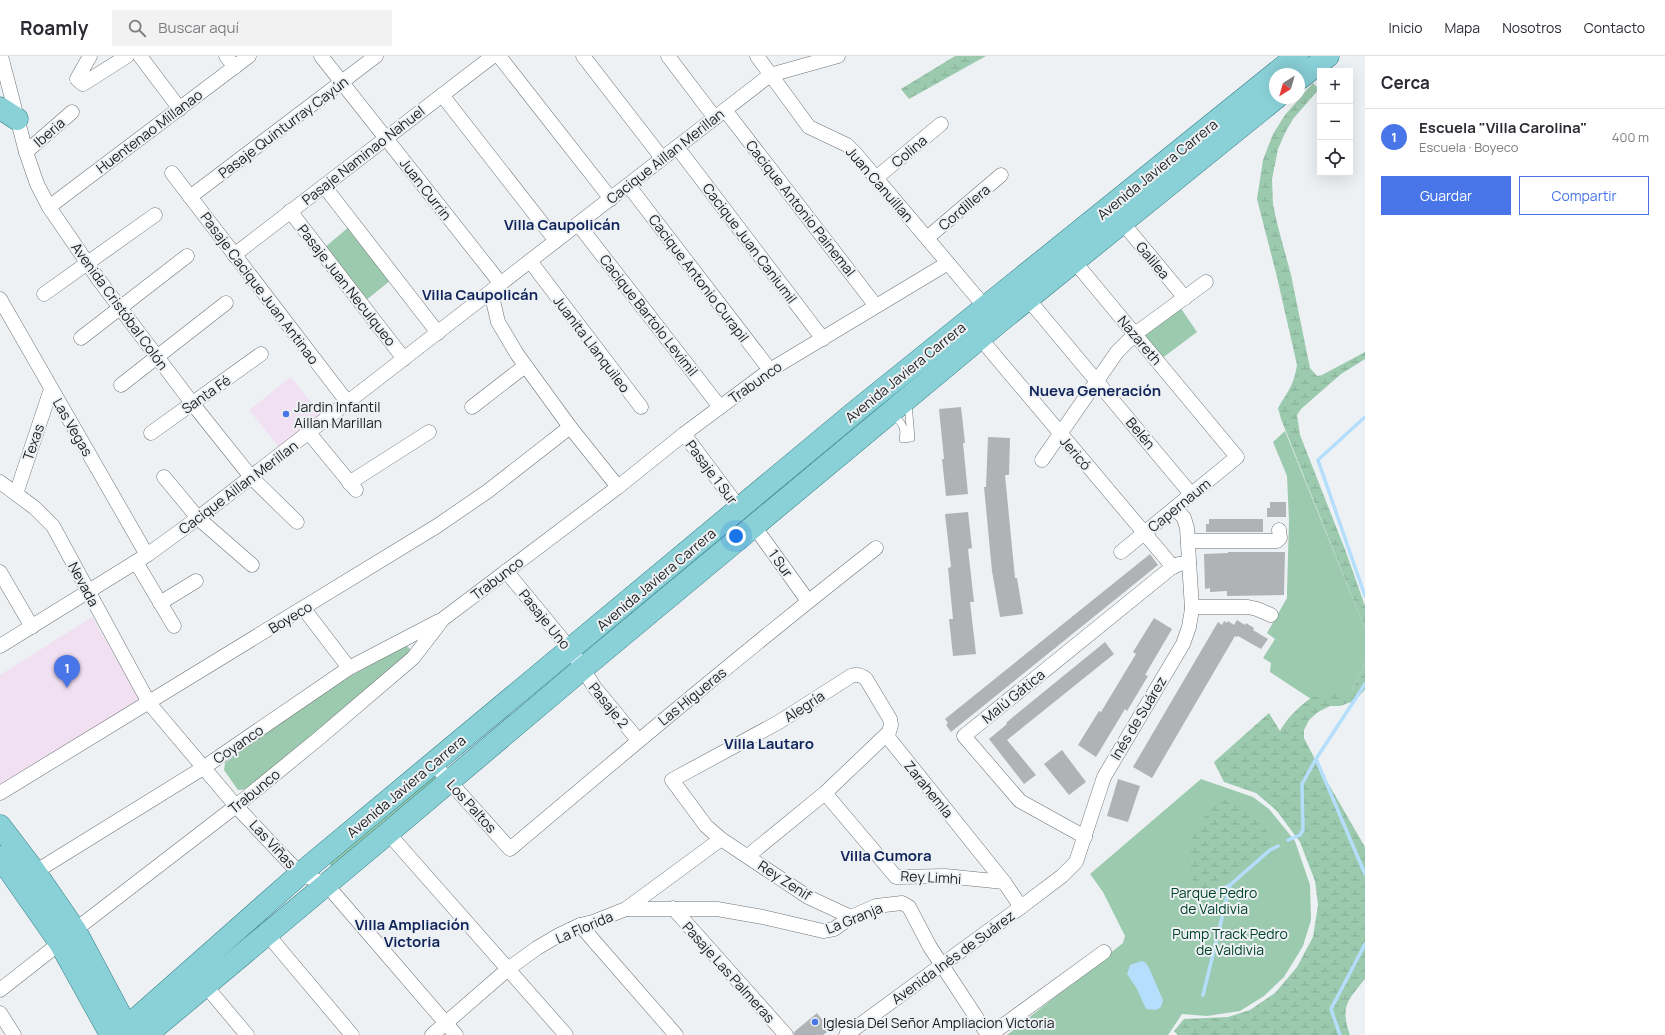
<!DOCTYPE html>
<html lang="es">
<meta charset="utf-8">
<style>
:root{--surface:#fff;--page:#f2f2f3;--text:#2b2b33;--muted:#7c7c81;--line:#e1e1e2;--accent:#4875e7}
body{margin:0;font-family:Manrope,sans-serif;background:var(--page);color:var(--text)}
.controls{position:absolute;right:12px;top:12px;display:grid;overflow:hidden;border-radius:0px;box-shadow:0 4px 16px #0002}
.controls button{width:36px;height:36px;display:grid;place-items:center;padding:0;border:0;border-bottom:1px solid var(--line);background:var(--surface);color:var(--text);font:20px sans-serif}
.compass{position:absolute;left:1269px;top:12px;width:36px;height:36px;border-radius:50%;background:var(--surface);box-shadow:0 4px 16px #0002;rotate:217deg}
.you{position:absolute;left:736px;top:480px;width:14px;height:14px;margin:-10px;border:3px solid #fff;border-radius:50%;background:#1a73e8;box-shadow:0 0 0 6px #1a73e833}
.badge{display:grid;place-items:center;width:26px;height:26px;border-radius:50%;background:var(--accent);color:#fff;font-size:13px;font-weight:700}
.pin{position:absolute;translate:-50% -33px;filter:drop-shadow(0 1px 2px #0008)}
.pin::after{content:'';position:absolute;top:21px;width:14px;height:12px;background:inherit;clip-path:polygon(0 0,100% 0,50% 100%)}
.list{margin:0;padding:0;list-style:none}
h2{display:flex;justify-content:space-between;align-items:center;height:52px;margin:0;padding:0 16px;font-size:17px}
h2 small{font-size:13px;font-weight:400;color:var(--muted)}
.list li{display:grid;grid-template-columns:26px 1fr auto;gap:12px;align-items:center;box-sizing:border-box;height:56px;padding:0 16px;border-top:1px solid var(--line)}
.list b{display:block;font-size:15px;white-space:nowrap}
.list p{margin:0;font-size:13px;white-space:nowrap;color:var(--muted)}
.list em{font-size:13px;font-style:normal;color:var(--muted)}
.actions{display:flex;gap:8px;padding:12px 16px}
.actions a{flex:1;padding:9px 0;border:1px solid var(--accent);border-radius:0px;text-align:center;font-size:14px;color:var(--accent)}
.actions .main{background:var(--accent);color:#fff}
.icon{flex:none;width:22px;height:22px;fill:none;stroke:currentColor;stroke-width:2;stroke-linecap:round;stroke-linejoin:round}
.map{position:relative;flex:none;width:1365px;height:979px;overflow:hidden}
header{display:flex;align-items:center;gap:24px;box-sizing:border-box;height:56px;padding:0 20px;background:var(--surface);border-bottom:1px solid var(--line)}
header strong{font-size:19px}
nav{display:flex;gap:22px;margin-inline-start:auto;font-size:14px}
.search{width:280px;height:36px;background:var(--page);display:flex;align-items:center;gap:10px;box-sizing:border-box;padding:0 14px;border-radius:0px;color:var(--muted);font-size:15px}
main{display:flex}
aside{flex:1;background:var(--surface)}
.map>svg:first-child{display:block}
.education{fill:#f1e0f2}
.green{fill:#9ccaaf}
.wetland{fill:url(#wetland-marsh)}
.water{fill:#b4defb}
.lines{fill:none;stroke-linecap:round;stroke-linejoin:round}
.stream{stroke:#b4defb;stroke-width:3.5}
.building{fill:#b0b3b6}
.service-casing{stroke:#6f7376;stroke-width:8}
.minor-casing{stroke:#6f7376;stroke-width:15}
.primary-casing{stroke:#307c84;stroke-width:23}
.service{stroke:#fff;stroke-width:7}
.minor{stroke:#fff;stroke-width:14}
.primary{stroke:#89d0d7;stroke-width:22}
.poi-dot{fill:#4875e7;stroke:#edf1f4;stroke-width:1.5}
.labels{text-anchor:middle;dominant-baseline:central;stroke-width:4;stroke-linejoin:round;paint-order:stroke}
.street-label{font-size:14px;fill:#1b1c1d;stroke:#edf1f4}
.poi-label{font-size:14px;fill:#1b1c1d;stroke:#edf1f4;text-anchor:start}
.park-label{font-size:14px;fill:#004227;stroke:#edf1f4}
.neighbourhood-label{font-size:15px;font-weight:bold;fill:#11255b;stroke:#edf1f4}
</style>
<header>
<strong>Roamly</strong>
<div class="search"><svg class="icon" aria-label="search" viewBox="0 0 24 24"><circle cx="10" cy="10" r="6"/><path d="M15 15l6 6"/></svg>Buscar aquí</div>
<nav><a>Inicio</a><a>Mapa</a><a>Nosotros</a><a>Contacto</a></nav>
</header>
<main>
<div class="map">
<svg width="1365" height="979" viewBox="0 0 1365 979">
<defs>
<pattern id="wetland-marsh" width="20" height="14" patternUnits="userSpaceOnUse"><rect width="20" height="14" fill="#9ccaaf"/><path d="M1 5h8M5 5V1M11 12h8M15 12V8" fill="none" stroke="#86ad96"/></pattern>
</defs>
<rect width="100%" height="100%" fill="#edf1f4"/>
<g class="education">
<path d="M291,321l32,41 -41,33 -33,-41z"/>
<path d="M92,561l49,84 -141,83v-109z"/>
</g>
<g class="green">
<path d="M350,170l41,54 -26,21 -41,-53z"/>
<path d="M1180,251l17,25 -36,27 -18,-26z"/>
<path d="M1285,375l80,198v34l-13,27c-13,6 -28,0 -41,9l-41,-27 1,-9 -8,-5 12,-19 -8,-6 20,-35v-8l2,-69 -2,-45 -14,-34z"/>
<path d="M406,589l6,6 -163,138 -11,1 -14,-20 1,-7 34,-26 90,-60z"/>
<path d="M435,718l7,9 -107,87 -9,-10z"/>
<path d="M1201,723l52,18 16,12 26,32 15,44 1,35 -8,26 -19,31 -20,19 -24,15 -33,5 -25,-2 -14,21h-161l116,-92 2,-7 -22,-44 -13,-18z"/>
</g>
<g class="wetland">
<path d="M955,0h31l-77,43 -8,-10z"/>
<path d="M1313,27l6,6 -26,30 -8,14 -7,16 -6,30 1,25 4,19 14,52 19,93 7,8 5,-1 43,-23v7l-24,15 -40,35 -4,6 3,20 46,117 19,54v23l-84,-210 -3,-11c10,-17 16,-23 19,-43l-20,-88 -20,-78 6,-39 10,-26 12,-19z"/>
<path d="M1365,607v26l-3,4 -8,8 -14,5h-10l-12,6 -9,8 -5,10v8l17,33 44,76v132c-18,22 -25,28 -15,56h-172l-4,-4 10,-12 44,-2 22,-7 25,-17 22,-26 16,-30 5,-32 -3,-24 -15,-39 -24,-32 -20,-17 -32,-11 -10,-20 55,-49 11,18c8,-14 27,-35 44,-38 10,-2 19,1 28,-3z"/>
<path d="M1225,744c20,4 40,23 48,43l-36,32 -37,19c-6,-10 -13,-27 -12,-39 1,-22 17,-45 37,-55z"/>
</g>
<path class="water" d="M1142,905l4,2 3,5 14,32 -2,7 -5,3 -10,-1 -9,-20 -10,-15 3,-9z"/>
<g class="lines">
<g class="stream">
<path d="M1365,361l-47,43 47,136"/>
<path d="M1365,628l-49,75 49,115"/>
<path d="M1288,784l12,-5 3,-5 -1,-46 14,-25"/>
<path d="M1201,842l29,-13 40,-35 8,-4"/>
<path d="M1203,939l27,-110"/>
<path d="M1340,979l-9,-26 34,-65"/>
</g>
</g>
<g class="building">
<path d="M961,351l4,36h-2l5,51 -22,2 -4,-37h2l-5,-50z"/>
<path d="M988,381l22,1 -1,37h-4l10,103h2l6,36 -23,3 -8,-46 -8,-84h2z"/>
<path d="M1270,446h16v15h-19v-9h3z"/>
<path d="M968,456l4,36 -4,1 6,53h-4l6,52 -23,2 -4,-37h4l-5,-51 3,-1 -6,-53z"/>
<path d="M1209,463h54v13h-57v-8h3z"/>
<path d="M1228,496h57l-1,43 -57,1v-5l-17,1v-4l-5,1 -1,-35 24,-1z"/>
<path d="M1150,498l8,11 -207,167 -5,-7 2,-2 -3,-4z"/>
<path d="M1154,562l18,11 -27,46 3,1 -21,35 -2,-2 -29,48 -18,-12 21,-34 2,1 35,-58 -3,-2z"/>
<path d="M1237,564l8,5 1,-2 8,5 -1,2 15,9 -7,10 -23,-13 -1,1 -2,-1 -83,142 -19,-11 85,-145 4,3 2,-4 3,2 1,-2 6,4z"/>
<path d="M1105,586l9,12 -107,86 29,35 -12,9 -35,-45 18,-15 -1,-1 7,-6z"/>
<path d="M1062,694l24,32 -17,13 -25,-31z"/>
<path d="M1118,723l22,7 -12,36 -21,-6z"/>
<path d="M817,957l13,17 -7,5h-29v-3z"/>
</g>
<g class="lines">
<g class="service-casing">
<path id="service" d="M892,359c9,6 14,12 11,24l8,-1 -3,-35"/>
</g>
<g class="minor-casing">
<g id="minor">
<path d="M1,0l25,96 11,32 12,23 50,73 93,123 59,74 46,45"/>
<path d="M90,0l-13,23 6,5 44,-28"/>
<path d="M140,0l40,53"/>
<path d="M226,0l9,11"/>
<path d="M321,0l180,228"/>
<path d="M499,0l112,143"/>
<path d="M583,0l79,102"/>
<path d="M668,0l47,62"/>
<path d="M757,0l52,71 38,18 8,8 135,160"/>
<path d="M442,39l114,146"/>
<path d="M725,54l151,196"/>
<path d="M677,91l146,192"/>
<path d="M26,96l46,-40"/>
<path d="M172,117l176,230"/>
<path d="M876,122l65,-54"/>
<path d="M628,129l142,185"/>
<path d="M324,130l114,147"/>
<path d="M190,141l186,-141"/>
<path d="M49,151l200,-151"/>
<path d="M290,155l114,148"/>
<path d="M1122,166l63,76"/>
<path d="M578,168l142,183"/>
<path d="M927,182l74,-63"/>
<path d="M234,199l259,-199"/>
<path d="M530,205l111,146"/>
<path d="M1074,205l163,196 -116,95"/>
<path d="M491,236l7,30 19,32 53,73 48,60"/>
<path d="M44,238l111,-79"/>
<path d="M0,243l147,256"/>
<path d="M1028,243l163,195"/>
<path d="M81,282l106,-82"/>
<path d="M980,282l193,229"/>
<path d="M121,329l105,-82"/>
<path d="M472,351l53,-41"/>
<path d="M151,377l110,-79"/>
<path d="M309,377l47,57"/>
<path d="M684,378l56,75"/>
<path d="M1042,404l75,-108 18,-18 71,-52"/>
<path d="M164,421l34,41 54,47"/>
<path d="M0,426l35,26 18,18 96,177 87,103 64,68 26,10 130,151"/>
<path d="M349,427l80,-51"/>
<path d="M16,438l35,-105"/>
<path d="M754,470l54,75"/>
<path d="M1188,485h89l3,-3 -1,-8"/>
<path d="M136,506l38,64"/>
<path d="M506,515l65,79 24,38 43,52"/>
<path d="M0,516l32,55"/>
<path d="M160,547l36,-22"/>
<path d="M1192,551h56l9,2 14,6"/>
<path d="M304,553l45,59"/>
<path d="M0,590l147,-91 51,-37 572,-443 68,-19"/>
<path d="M887,680l117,146 17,25"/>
<path d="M433,707l77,86c121,-102 242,-204 366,-301"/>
<path d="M0,737l437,-267 51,-35 82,-64"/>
<path d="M825,737l71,84 49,-1 59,6"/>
<path d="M388,777l178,202"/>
<path d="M1085,781l-65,-36 -56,-65 207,-168 8,-4 10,-1"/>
<path d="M748,800l77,-63 64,-61 2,-7 -1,-6 -24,-40c-5,-4 -9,-5 -15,-3l-72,46 -107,58 34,46 15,13 87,58 43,20"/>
<path d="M35,816l168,-104 146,-100 90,-47"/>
<path d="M673,852l113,127"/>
<path d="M626,853h91l46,8 60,14 11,-2 17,-12 25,-11 26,-3 7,4 21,40 58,88"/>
<path d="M580,869l96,110"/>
<path d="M75,874l161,-124 82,-67 95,-81 30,-39 175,-132 66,-53 86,-64 178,-107"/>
<path d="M267,878l85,101"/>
<path d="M200,923l47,56"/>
<path d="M0,934l60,-47"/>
<path d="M0,957l14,22"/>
<path d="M432,979l76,-66 29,-21 22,-13 21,-10 13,-3 33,-13 95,-70"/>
<path d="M846,979l175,-128 41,-31 14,-14 28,-85 79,-133 6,-17 3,-18 -5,-81 -3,-10 -9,-10"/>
<path d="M990,979l114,-83"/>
</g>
</g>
<g class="primary-casing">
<g id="primary">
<path d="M1299,23l29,-23"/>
<path d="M0,52l17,11"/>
<path d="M0,770l35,46 40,58 56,105"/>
<path d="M0,801l60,86 51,92"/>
<path d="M115,979l12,-8 173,-153 555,-462 442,-356"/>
<path d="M146,979l242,-202 194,-164 416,-346 278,-225"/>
</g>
</g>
<use href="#service" class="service"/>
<use href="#minor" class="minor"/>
<use href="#primary" class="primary"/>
</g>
<g class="poi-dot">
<circle cx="286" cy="358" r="4"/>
<circle cx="815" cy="966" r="4"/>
</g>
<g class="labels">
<g class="street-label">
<text transform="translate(283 71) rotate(-37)">Pasaje Quinturray Cayún</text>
<text transform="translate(149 75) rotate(-37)">Huentenao Millanao</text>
<text transform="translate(49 76) rotate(-41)">Iberia</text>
<text transform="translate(909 95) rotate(-40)">Colina</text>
<text transform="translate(363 99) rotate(-38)">Pasaje Naminao Nahuel</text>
<text transform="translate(665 100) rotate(-38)">Cacique Aillan Merillan</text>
<text transform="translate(1157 113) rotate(-39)">Avenida Javiera Carrera</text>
<text transform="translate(880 128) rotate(49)">Juan Canuillan</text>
<text transform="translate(426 133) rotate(52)">Juan Currin</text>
<text transform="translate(964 151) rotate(-40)">Cordillera</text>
<text transform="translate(801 152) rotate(52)">Cacique Antonio Painemal</text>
<text transform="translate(750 187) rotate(53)">Cacique Juan Caniumil</text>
<text transform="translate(1153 204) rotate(50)">Galilea</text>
<text transform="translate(699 222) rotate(53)">Cacique Antonio Curapil</text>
<text transform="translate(347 229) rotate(52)">Pasaje Juan Neculqueo</text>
<text transform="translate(260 232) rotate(53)">Pasaje Cacique Juan Antinao</text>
<text transform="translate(120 250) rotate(54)">Avenida Cristóbal Colón</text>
<text transform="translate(649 259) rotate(52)">Cacique Bartolo Levimil</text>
<text transform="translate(1140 284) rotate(50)">Nazareth</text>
<text transform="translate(592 288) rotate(53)">Juanita Llanquileo</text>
<text transform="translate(905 316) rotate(-39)">Avenida Javiera Carrera</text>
<text transform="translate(755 326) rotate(-35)">Trabunco</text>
<text transform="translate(206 338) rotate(-35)">Santa Fé</text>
<text transform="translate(73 371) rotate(60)">Las Vegas</text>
<text transform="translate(1141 377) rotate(50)">Belén</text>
<text transform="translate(33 386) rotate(-71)">Texas</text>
<text transform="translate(1076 397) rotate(50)">Jericó</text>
<text transform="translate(712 416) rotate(53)">Pasaje 1 Sur</text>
<text transform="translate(238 431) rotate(-37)">Cacique Aillan Merillan</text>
<text transform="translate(1179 449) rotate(-39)">Capernaum</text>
<text transform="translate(781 507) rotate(54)">1 Sur</text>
<text transform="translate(497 522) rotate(-37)">Trabunco</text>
<text transform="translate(656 523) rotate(-40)">Avenida Javiera Carrera</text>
<text transform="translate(84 528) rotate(62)">Nevada</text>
<text transform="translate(290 561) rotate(-31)">Boyeco</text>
<text transform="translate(545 563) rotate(51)">Pasaje Uno</text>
<text transform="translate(692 640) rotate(-39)">Las Higueras</text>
<text transform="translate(1013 640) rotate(-39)">Malú Gática</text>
<text transform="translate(609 649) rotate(51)">Pasaje 2</text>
<text transform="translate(804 650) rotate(-33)">Alegría</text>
<text transform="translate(1138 662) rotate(-59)">Inés de Suárez</text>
<text transform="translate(238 688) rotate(-34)">Coyanco</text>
<text transform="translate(406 730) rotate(-40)">Avenida Javiera Carrera</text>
<text transform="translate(929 733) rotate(51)">Zarahemla</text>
<text transform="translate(254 735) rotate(-39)">Trabunco</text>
<text transform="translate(472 750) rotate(48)">Los Paltos</text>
<text transform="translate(273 788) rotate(47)">Las Viñas</text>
<text transform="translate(931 821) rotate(3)">Rey Limhi</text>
<text transform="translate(785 824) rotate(33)">Rey Zenif</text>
<text transform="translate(854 862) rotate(-22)">La Granja</text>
<text transform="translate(584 871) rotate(-23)">La Florida</text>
<text transform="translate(953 901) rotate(-36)">Avenida Inés de Suárez</text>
<text transform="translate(729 916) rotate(48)">Pasaje Las Palmeras</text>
</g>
<g class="poi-label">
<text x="294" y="350">Jardin Infantil<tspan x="294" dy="16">Aillan Marillan</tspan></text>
<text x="823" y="966">Iglesia Del Señor Ampliacion Victoria</text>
</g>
<g class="park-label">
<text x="1214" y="836">Parque Pedro<tspan x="1214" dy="16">de Valdivia</tspan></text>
<text x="1230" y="877">Pump Track Pedro<tspan x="1230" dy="16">de Valdivia</tspan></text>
</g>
<g class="neighbourhood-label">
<text x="562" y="168">Villa Caupolicán</text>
<text x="480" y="238">Villa Caupolicán</text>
<text x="1095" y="334">Nueva Generación</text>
<text x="769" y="687">Villa Lautaro</text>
<text x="886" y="799">Villa Cumora</text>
<text x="412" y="868">Villa Ampliación<tspan x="412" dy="17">Victoria</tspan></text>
</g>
</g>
</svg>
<div class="controls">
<button>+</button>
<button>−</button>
<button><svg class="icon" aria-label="locate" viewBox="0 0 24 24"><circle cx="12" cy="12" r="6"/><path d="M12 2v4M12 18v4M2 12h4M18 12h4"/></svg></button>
</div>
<svg class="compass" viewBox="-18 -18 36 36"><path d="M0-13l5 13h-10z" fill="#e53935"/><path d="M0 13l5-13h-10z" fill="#7c7c81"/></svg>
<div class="you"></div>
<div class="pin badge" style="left:67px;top:632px">1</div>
</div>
<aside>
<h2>Cerca<small></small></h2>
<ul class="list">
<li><span class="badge">1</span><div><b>Escuela &quot;Villa Carolina&quot;</b><p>Escuela · Boyeco</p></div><em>400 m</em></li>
</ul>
<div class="actions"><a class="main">Guardar</a><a>Compartir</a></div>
</aside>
</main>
